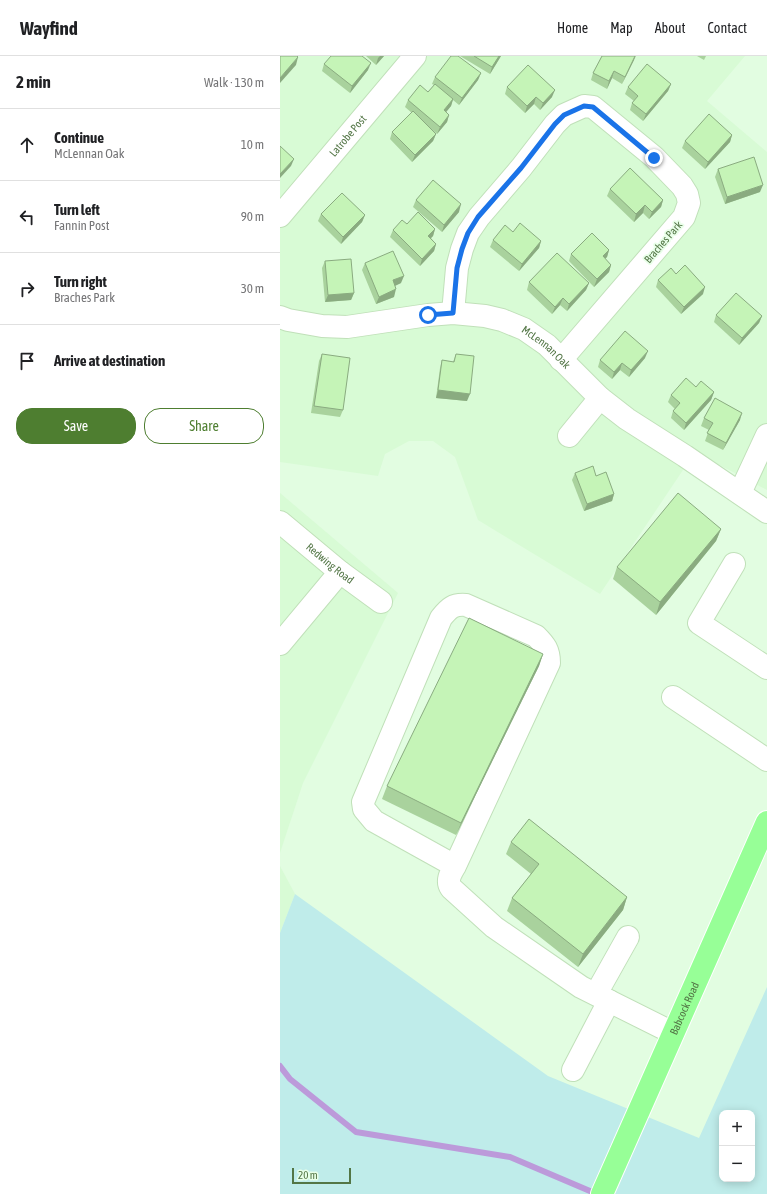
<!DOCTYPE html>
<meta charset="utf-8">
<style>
:root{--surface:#fff;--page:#f2f2f2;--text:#202124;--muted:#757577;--line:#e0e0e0;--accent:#4e7e30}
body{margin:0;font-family:"Asap Condensed",sans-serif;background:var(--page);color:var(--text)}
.controls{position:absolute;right:12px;bottom:12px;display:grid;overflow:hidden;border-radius:8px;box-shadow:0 2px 10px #0003}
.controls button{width:36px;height:36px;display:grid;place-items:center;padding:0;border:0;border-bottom:1px solid var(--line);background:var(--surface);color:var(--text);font:20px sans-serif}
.scale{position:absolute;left:12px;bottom:10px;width:59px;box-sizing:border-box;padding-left:4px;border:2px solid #537646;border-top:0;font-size:11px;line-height:14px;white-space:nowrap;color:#537646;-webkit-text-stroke:3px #e9ffe9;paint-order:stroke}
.stop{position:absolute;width:12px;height:12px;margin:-9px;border:3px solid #1a73e8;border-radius:50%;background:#fff}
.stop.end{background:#1a73e8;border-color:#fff;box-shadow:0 1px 4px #0008}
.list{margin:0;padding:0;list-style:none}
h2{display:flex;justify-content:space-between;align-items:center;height:52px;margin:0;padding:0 16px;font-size:17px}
h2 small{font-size:13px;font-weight:400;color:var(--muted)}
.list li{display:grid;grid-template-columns:26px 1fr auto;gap:12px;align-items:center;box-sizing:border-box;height:72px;padding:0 16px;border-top:1px solid var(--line)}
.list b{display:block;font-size:15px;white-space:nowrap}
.list p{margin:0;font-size:13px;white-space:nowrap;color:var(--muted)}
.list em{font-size:13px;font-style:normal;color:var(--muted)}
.actions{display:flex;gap:8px;padding:12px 16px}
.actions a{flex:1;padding:9px 0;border:1px solid var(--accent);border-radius:16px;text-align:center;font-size:14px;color:var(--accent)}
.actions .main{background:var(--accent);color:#fff}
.icon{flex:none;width:22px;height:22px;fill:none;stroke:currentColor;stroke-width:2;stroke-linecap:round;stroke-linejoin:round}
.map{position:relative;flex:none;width:487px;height:1138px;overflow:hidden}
header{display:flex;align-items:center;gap:24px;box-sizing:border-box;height:56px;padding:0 20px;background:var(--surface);border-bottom:1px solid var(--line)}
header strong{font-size:19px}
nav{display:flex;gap:22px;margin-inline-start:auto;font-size:14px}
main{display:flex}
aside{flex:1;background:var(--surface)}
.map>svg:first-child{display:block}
.residential{fill:#d8fbd5}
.green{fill:#bfecea;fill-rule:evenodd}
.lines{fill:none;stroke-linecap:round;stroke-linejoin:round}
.stream{stroke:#bc9ada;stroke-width:6}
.minor-casing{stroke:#c0e0b9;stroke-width:24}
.major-casing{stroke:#fff;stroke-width:24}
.minor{stroke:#fff;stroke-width:22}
.major{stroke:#97ff97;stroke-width:22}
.wall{fill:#a9d29d}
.shaded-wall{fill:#8aab80}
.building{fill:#c5f4b7;stroke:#8aab80}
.route{stroke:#1a73e8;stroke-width:5}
.labels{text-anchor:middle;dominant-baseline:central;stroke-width:3.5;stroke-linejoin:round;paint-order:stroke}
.street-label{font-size:11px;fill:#537646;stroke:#e9ffe9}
</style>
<header>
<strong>Wayfind</strong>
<nav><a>Home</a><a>Map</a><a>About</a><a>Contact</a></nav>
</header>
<main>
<aside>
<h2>2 min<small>Walk · 130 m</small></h2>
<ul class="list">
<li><svg class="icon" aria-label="ahead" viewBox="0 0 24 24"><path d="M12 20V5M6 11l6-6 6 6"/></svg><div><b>Continue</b><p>McLennan Oak</p></div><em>10 m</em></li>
<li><svg class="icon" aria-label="left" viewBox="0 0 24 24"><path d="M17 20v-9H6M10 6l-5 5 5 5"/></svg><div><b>Turn left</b><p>Fannin Post</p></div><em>90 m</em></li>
<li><svg class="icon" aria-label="right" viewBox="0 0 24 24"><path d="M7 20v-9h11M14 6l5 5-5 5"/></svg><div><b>Turn right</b><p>Braches Park</p></div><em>30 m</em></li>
<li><svg class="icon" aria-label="arrive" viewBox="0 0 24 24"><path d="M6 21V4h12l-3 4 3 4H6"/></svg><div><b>Arrive at destination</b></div></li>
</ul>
<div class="actions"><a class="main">Save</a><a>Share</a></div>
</aside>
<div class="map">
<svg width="487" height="1138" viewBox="0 0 487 1138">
<rect width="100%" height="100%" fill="#e2fde1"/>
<g class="residential">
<path d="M0,0h465l-38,45 60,51v338l-72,-38 -95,142 -122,-74 -23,-63 -22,-16h-24l-24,13 -7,22 -98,-14z"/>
<path d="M0,437l118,100 -95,190 -23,70z"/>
<path d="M0,810l15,28 -15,39z"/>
</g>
<path class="green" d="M15,838l253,182 151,62 68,-151v207h-487v-261zM442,1057h30v66h-30z"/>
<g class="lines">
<path class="stream" d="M0,1010l10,13 66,53 154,25 87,37"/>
<g class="minor-casing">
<g id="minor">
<path id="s1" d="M0,160l135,-160"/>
<path d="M173,257l4,-45 5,-19 6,-16 11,-16 42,-49 34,-44 9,-9 20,-9 9,1 61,50 28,29 5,8 2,9 -5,14 -123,143"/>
<path id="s2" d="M0,261l8,3 34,6 25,1 81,-12 25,-2 32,3 17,4 22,9 23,16 53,53 27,21 58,37 82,56"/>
<path d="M289,380l31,-38"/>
<path d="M460,437l27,-58"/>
<path id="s3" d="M0,466l60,50 41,30"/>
<path d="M454,508l-35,59 68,45"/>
<path d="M0,588l60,-72"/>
<path d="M393,641l94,63"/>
<path d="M175,810l-81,-45 -10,-12 -1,-7 78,-184c8,-10 12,-14 25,-13l70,31c9,9 13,14 13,27l-94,203c-4,7 -9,14 -4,22l43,39 87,60 92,46"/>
<path d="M316,938l32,-57"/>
<path d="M293,1014l36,-69"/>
</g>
</g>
<g class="major-casing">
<g id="major">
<path id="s4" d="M322,1138l165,-372"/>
</g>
</g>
<use href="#minor" class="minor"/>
<use href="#major" class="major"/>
</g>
<g class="wall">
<path d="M86,0h18l-8,9z"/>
<path d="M180,0h41l-11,18z"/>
<path d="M322,0h34l-14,28 -10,-6 -5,11 -16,-9 2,-7z"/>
<path d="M417,0h9l-2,4z"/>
<path d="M44,8l44,6 -18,23 -28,-22z"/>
<path d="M201,17l-3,7 -19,25 -6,-5 -2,6 -5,6 3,3 -2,7 -10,12 -8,-7 7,7 -3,7 -21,21 -22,-23 2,-7 20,-19 -7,-6 3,-7 20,-8 6,-7 -2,-1 3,-7z"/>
<path d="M391,28l-3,7 -25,30 -13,-11 2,-7 2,-2 -9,-7 3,-7z"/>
<path d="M227,31l45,10 -12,13 -6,-6 -9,9 -20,-19z"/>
<path d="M452,79l-2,7 -25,27 -23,-21 3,-7z"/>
<path d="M438,113l42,23 -35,12 -10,-27z"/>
<path d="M330,133l53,11 -2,7 -12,12 -6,-6 -9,9 -27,-26z"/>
<path d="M136,144l43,12 -17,20 -29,-25z"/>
<path d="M41,158l44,1 -3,7 -21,22 -23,-23z"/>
<path d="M127,168l28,5 -2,7 -2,2 5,6 -2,7 -14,15 -30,-29 3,-7z"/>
<path d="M233,176l28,9 -2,7 -20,23 -29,-24 3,-7z"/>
<path d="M329,194l-2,7 -2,2 6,6 -2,7 -15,15 -25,-26 2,-7z"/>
<path d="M45,205l29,32 -3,7 -26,2 -3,-34z"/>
<path d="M85,207l36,20 -6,3 -1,11 -18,7 -14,-34z"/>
<path d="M396,218l27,20 -22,20 -25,-27 2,-7z"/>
<path d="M249,226l60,1 -3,7 -19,21 -7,-6 -8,9 -25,-24z"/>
<path d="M436,259l46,1 -3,7 -20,22 -25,-23z"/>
<path d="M42,298l21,56 -3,7 -29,-4 8,-52z"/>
<path d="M176,298l11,47 -31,-3 4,-30 2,-8 11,2z"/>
<path d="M365,302l-16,19 -9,-7 -8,9 -14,-12 2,-7z"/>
<path d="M416,331l18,5 -3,8 -27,30 -13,-12 2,-7 2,-2 -7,-7 3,-7z"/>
<path d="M424,362l36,2 -17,30 -18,-9 4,-11 -8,-4z"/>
<path d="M295,417l39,21 -2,7 -28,10 -12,-31z"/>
<path d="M441,473l-5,12 -60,74 -43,-36 4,-12z"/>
<path d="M263,598l-4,12 -83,169 -74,-36 5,-13z"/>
<path d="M231,786l116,55 -4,13 -45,57 -71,-56 5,-13 19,-24 -25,-20z"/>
</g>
<g class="shaded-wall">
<path d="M100,0h4l-8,9 2,-7z"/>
<path d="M219,0h2l-11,18 2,-7z"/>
<path d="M355,0l-1,4 -12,24 3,-7z"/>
<path d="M18,1l-2,8 -16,18v-5z"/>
<path d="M91,7l-3,7 -18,23 2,-7z"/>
<path d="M334,15l-2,7 -5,11 2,-8z"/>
<path d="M201,17l-3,7 -19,25 3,-7z"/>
<path d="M391,28l-3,7 -25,30 3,-7z"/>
<path d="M275,34l-3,7 -12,13 3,-7z"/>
<path d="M256,41l-2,7 -9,9 2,-7z"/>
<path d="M173,43l-2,7 -9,11 2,-7z"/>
<path d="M169,59l-2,7 -10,12 3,-7z"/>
<path d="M156,78l-3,7 -21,21 3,-7z"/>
<path d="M452,79l-2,7 -25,27 3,-7z"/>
<path d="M14,103l-3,7 -11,12v-4z"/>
<path d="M483,129l-3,7 -35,12 2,-7z"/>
<path d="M383,144l-2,7 -12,12 3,-7z"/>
<path d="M181,148l-2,8 -17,20 2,-7z"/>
<path d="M365,149l-2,8 -9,9 2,-8z"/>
<path d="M85,159l-3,7 -21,22 2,-7z"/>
<path d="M155,173l-2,7 -7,7 2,-7z"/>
<path d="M261,185l-2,7 -20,23 3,-7z"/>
<path d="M156,188l-2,7 -14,15 2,-7z"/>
<path d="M329,194l-2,7 -7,6 3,-7z"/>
<path d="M331,209l-2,7 -15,15 3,-8z"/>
<path d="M124,220l-3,7 -11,5 3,-8z"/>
<path d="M309,227l-3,7 -19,21 2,-7z"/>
<path d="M425,231l-2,7 -22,20 3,-7z"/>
<path d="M116,233l-2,8 -18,7 3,-7z"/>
<path d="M74,237l-3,7 -26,2 3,-7z"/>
<path d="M283,242l-3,7 -8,9 3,-7z"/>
<path d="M482,260l-3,7 -20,22 3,-7z"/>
<path d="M368,295l-3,7 -16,19 2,-7z"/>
<path d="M342,307l-2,7 -8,9 2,-7z"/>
<path d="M158,334l32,4 -3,7 -31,-3z"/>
<path d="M434,336l-3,8 -27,30 2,-7z"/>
<path d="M462,357l-2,7 -17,30 3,-7z"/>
<path d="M334,438l-2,7 -28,10 3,-7z"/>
<path d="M441,473l-5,12 -60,74 4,-13z"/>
<path d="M263,598l-4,12 -83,169 5,-12z"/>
<path d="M347,841l-4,13 -45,57 5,-13z"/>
</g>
<g class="building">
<path d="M0,0h17l1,1 -18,21z"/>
<path d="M51,0h31l9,7 -19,23 -28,-22z"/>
<path d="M171,0h7l23,17 -19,25 -27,-21z"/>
<path d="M194,0h25l-7,11z"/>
<path d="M322,0h33l-10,21 -11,-6 -5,10 -16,-8z"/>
<path d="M367,8l24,20 -25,30 -14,-11 6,-7 -10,-9z"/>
<path d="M248,9l27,25 -12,13 -7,-6 -9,9 -20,-19z"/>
<path d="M155,28l18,15 -9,11 5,5 -9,12 -32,-27 12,-15 8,7z"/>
<path d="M133,55l23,23 -21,21 -23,-23z"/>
<path d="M429,58l23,21 -24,27 -23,-21z"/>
<path d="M0,90l14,13 -14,15z"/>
<path d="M474,101l9,28 -36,12 -9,-28z"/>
<path d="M350,112l33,32 -11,12 -7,-7 -9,9 -26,-25z"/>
<path d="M153,124l28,24 -17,21 -28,-25z"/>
<path d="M62,137l23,22 -22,22 -22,-23z"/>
<path d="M138,156l17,17 -7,7 8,8 -14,15 -29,-29 9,-10 5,4z"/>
<path d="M240,167l21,18 -19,23 -29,-24 12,-15 8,7z"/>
<path d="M312,177l17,17 -6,6 8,9 -14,14 -26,-25z"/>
<path d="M113,195l11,25 -11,4 3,9 -17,8 -14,-34z"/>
<path d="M277,197l32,30 -20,21 -6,-6 -8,9 -26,-25z"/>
<path d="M71,203l3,34 -26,2 -3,-34z"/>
<path d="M405,209l20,22 -21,20 -26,-27 13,-12 5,6z"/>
<path d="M456,237l26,23 -20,22 -26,-23z"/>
<path d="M345,275l23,20 -17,19 -9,-7 -8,9 -14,-12z"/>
<path d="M42,298l28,4 -7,52 -29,-4z"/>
<path d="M176,298l18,2 -4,38 -32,-4 4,-30 12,2z"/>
<path d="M406,322l10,9 5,-6 13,11 -28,31 -13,-12 7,-8 -9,-8z"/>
<path d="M435,342l27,15 -16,30 -19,-10 6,-10 -9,-5z"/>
<path d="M313,410l3,10 10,-4 8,22 -27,10 -12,-31z"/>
<path d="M398,437l43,36 -61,73 -43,-35z"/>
<path d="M189,562l74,36 -82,169 -74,-37z"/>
<path d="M249,763l98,78 -44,57 -71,-56 27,-34 -28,-22z"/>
</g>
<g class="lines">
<path class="route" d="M148,259l25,-2 4,-45 5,-19 6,-16 10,-16 43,-49 34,-44 9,-9 20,-9 9,1 61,51"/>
</g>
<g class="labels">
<g class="street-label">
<text stroke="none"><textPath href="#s1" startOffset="105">Latrobe Post</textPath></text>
<text transform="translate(383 186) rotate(-49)">Braches Park</text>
<text stroke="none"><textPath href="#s2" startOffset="277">McLennan Oak</textPath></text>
<text stroke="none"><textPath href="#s3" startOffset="65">Redwing Road</textPath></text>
<text stroke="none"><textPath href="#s4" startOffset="203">Babcock Road</textPath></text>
</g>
</g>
</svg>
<div class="controls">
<button>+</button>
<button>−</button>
</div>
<div class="scale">20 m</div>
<div class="stop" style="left:148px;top:259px"></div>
<div class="stop end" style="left:374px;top:102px"></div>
</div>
</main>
